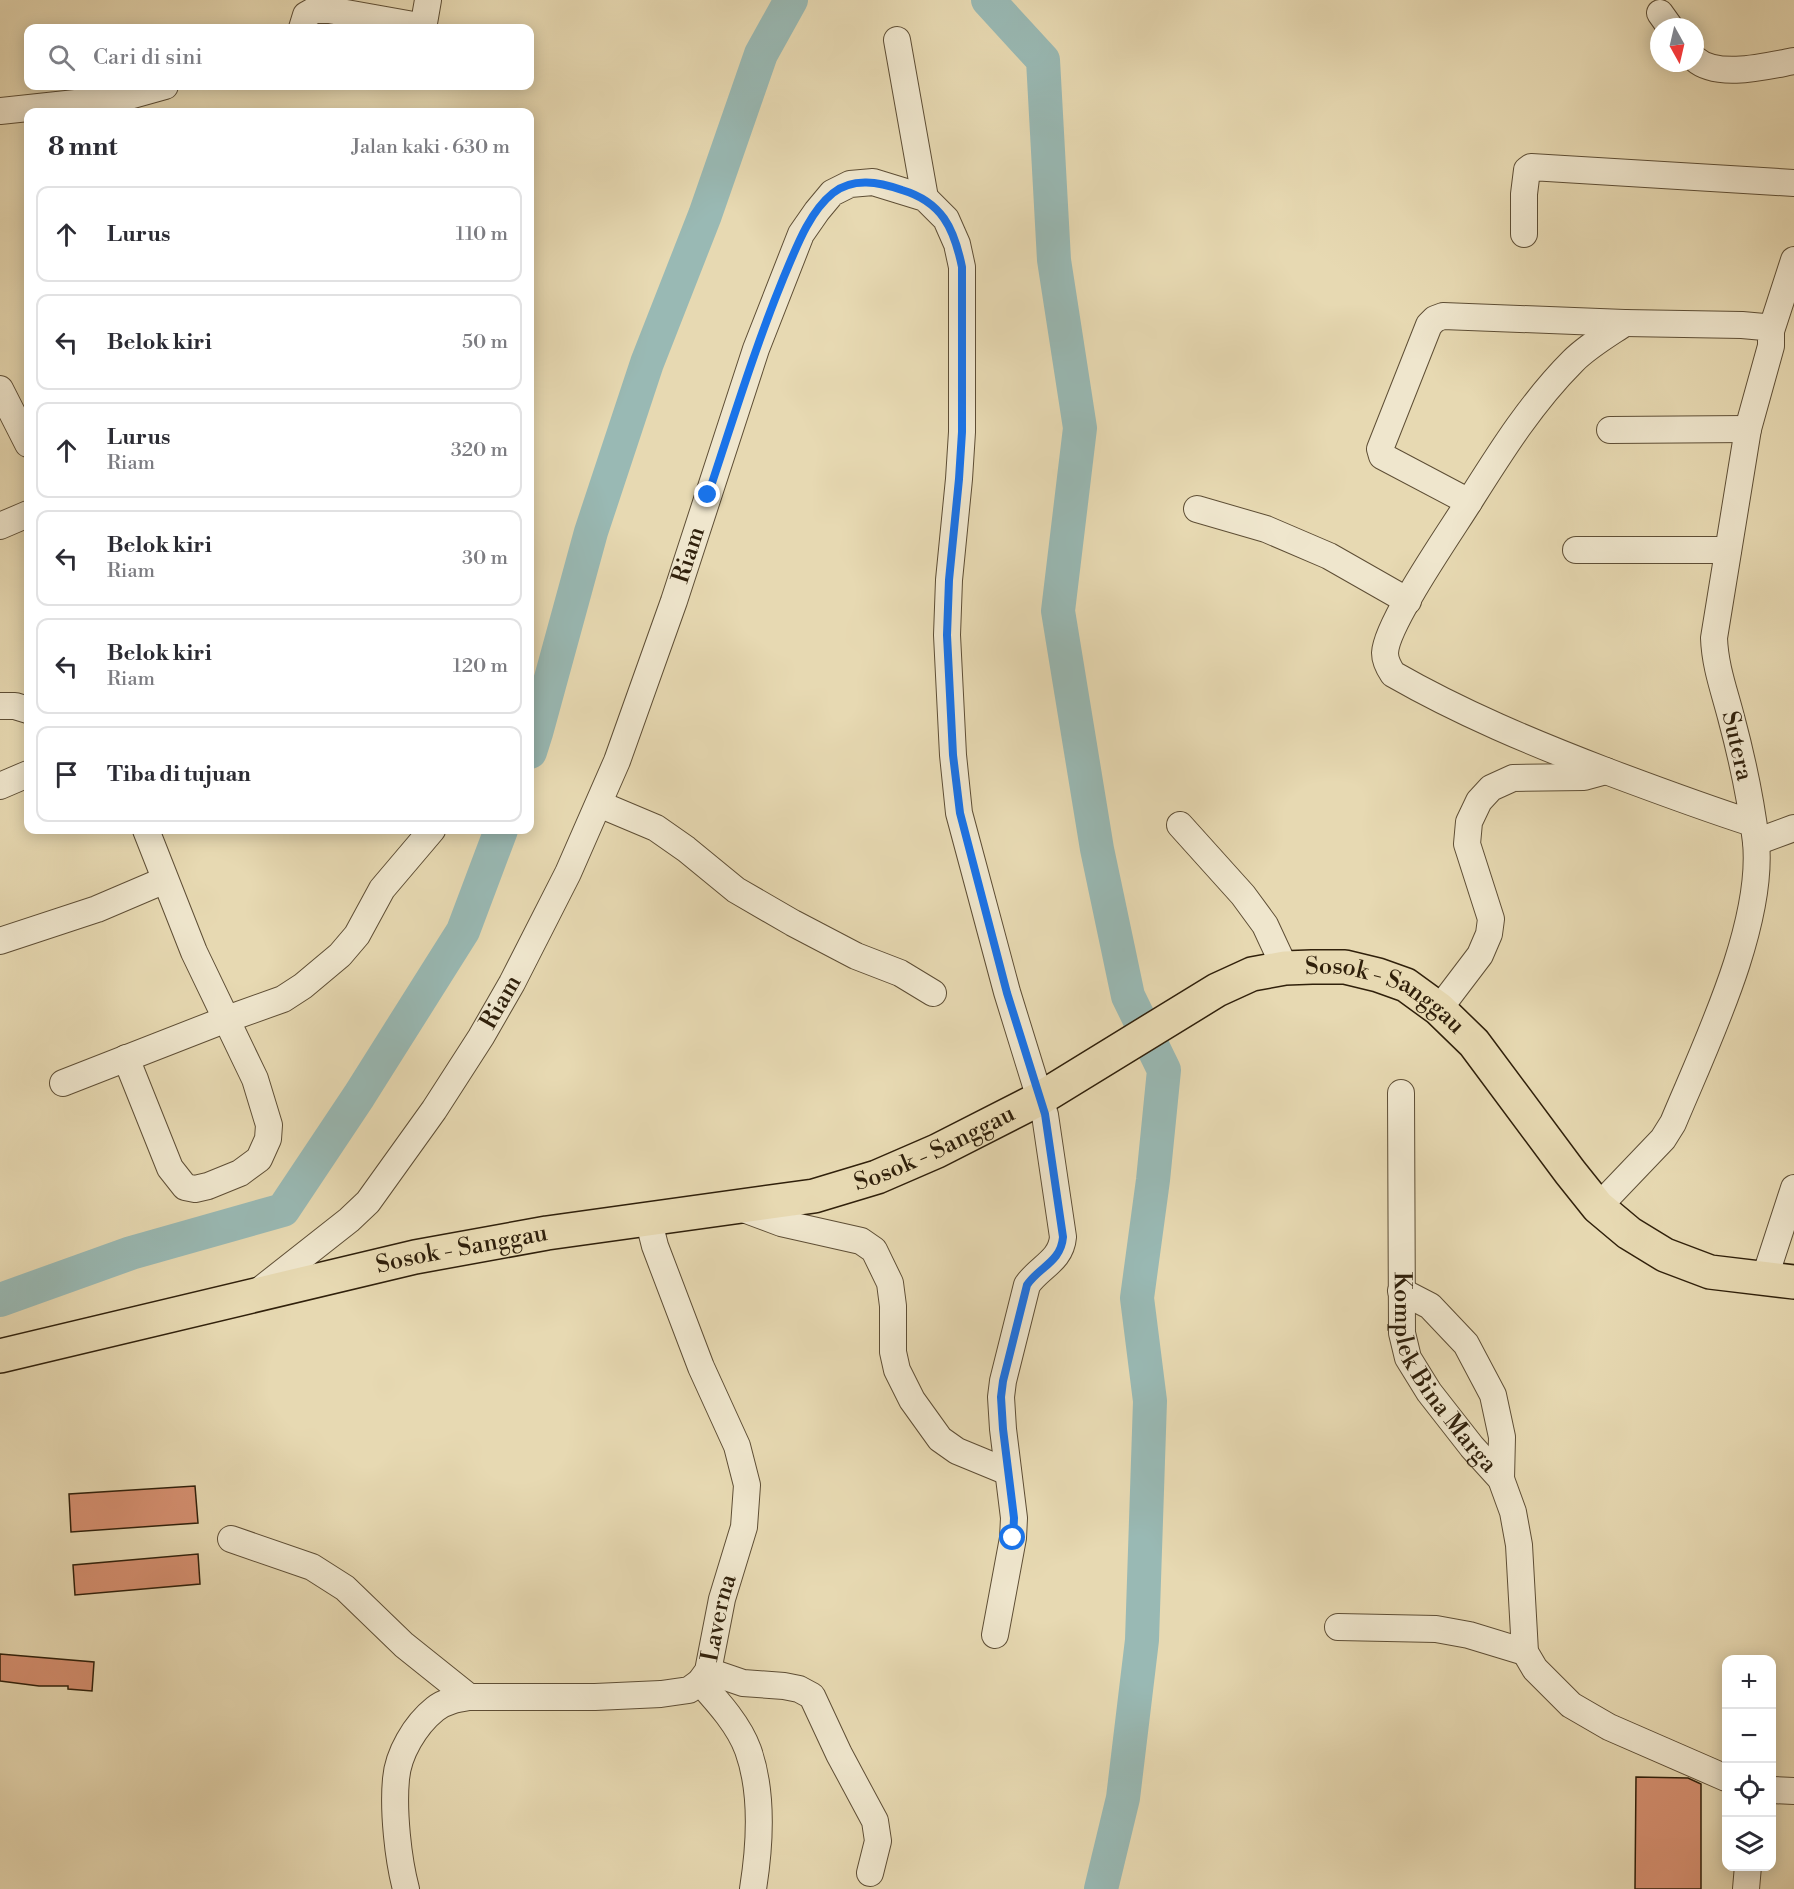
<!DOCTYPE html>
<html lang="id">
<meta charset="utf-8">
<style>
:root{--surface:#fff;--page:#f7f7f7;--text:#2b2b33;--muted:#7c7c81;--line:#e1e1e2}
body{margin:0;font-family:"Libre Bodoni",serif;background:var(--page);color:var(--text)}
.controls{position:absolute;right:18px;bottom:18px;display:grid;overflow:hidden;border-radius:12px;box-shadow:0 3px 15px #0003}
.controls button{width:54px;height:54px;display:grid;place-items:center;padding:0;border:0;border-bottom:2px solid var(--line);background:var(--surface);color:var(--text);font:30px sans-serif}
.compass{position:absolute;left:1650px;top:18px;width:54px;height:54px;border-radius:50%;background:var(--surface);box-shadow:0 3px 15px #0003;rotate:172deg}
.stop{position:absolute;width:18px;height:18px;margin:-14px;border:4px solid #1a73e8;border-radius:50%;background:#fff}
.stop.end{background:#1a73e8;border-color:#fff;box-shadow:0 2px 6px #0008}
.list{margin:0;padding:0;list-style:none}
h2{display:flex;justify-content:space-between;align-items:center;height:78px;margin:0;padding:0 24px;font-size:26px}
h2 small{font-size:20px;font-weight:400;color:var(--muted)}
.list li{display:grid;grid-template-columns:39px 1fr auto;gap:18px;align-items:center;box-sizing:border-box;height:96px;margin:0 12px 12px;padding:0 12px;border:2px solid var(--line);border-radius:12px}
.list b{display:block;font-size:22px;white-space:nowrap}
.list p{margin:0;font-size:20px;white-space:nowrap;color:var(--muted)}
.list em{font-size:20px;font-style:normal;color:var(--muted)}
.icon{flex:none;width:33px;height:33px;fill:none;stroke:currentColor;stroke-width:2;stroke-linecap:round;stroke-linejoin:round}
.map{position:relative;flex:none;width:1794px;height:1889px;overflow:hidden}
.search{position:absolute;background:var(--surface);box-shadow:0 3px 15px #0003;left:24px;top:24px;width:510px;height:66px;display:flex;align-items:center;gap:15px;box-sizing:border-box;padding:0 21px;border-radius:12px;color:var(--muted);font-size:22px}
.panel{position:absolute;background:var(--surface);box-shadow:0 3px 15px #0003;left:24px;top:108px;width:510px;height:726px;border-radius:12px}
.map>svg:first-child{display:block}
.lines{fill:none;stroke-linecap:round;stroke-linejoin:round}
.river{stroke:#99b9b4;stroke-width:34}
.building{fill:#d69071;stroke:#30200b;stroke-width:1.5}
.minor-casing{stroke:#5e4e35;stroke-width:28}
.highway-casing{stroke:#30200b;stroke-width:36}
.minor{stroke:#efe6cd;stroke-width:26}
.highway{stroke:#e7d9b2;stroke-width:33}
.route{stroke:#1a73e8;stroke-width:8}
.labels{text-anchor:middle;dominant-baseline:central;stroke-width:4.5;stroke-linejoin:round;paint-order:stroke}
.street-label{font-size:24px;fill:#30200b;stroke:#efe6cd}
</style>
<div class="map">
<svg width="1794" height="1889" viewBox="0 0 1794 1889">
<rect width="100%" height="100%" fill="#e7d9b2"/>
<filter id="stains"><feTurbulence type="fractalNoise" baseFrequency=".00333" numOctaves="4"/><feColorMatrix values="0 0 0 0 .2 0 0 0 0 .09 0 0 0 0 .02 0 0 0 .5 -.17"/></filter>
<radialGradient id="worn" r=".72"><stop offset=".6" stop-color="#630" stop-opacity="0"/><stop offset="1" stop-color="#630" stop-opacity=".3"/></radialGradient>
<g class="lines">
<g class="river">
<path d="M988,0l55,60 11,200 26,168 -22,183 39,238 31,147 36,74 -11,110 -16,118 13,103 -8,239 -19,158 -22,91"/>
<path d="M530,752l6,-19 55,-201 56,-169 58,-148 56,-161 30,-54"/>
<path d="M0,1300l131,-47 152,-43 76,-114 104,-165 38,-101"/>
</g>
</g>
<g class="building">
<path d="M195,1486l3,37 -127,9 -2,-38z"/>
<path d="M198,1554l2,30 -125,11 -2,-30z"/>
<path d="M0,1654l94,8 -2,29 -24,-2v-3h-29l-39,-5z"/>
<path d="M1636,1777l52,1 13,6v105h-66z"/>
</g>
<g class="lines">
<g class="minor-casing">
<g id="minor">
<path d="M1660,13l10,14"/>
<path d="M302,28l4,-13 9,-5h14l90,16 5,-3 4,-23"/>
<path d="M897,40l28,158"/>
<path d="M1695,59c22,20 72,7 99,2"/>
<path d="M0,111l122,-13 43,-12"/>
<path d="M1524,234v-40l3,-24 4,-3 263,16"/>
<path d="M1771,331l23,-71"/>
<path d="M0,389l28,55"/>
<path d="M1610,430l138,-1"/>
<path d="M1469,502c31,-49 62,-99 104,-141 15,-15 34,-26 52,-38"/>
<path d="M1197,509l69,20 63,27 79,45"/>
<path d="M0,526l28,-12"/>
<path d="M1576,550h152"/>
<path d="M0,706h15l13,4"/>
<path d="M0,786l28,-12"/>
<path d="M599,804l57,24 30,21 50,41 57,33 63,33 44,17 33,20"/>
<path d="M1180,825l63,70 22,30 20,43"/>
<path d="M1756,842l38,-14"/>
<path d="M0,941l97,-32 68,-29"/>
<path d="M1439,1009l41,-54 9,-21 2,-15 -24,-75 2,-22 10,-21 12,-13 22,-10 71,-1 22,-6"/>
<path d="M126,1058l44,110 15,19 10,2 13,-3 32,-13 19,-14 9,-20 1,-14 -14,-46 -61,-127 -48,-122"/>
<path d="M63,1083l164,-64 56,-20 20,-13 37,-31 17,-20 25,-46 50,-59"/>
<path id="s1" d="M1401,1093l1,240 6,25 21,34 43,55 29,32 12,33 6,33 6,107 10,17 36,36 38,22 117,51"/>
<path d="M738,1207l43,16 80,18 13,9 16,33 3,23v46l4,18 15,30 28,39 17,12 51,21"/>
<path d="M1598,1207l65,-68 10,-16c32,-77 91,-197 83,-281 -5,-42 -14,-84 -25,-125 -7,-27 -16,-51 -17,-79l34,-209 23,-83v-15l-7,-4 -22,-2 -117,-2 -182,-7 -8,3 -6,6 -49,124 2,7 87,46c-18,29 -83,122 -84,151 0,8 4,15 8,21 68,39 140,69 213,97 48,18 96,36 146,52"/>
<path d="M1764,1280l30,-92"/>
<path d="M1401,1291l29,15 36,38 27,51 9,42 -1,42"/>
<path id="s2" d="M255,1294l94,-74 19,-18 66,-92 47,-73 31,-54 56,-110 49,-112 57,-160 82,-252 45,-115 16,-23 15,-18 18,-9 23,-2 52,16 21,21 11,25 5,23v165l-3,47 -10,101 -2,55 6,120 6,58 48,179 38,123 18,122c-2,24 -24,30 -36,48l-24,96 -2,16 2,32 11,89 -1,20 -18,97"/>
<path d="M231,1539l81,28 33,21 59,57 65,52"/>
<path d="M1338,1627l98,2 33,6 56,17"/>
<path d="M708,1671l35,12 41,3 15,3 13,7 27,58 36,67 3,20 -8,32"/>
<path d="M700,1682c18,20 39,43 48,68 15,42 12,95 5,139"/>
<path d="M1772,1790l22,1"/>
<path id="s3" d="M406,1889c-8,-30 -13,-78 -10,-110 2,-25 19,-54 39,-70 10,-8 22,-10 34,-12h126l66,-3 28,-4 11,-8 8,-11 14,-72 22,-72 3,-42 -10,-39 -36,-79 -46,-121 -7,-28"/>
<path d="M1746,1889l2,-23"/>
</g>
</g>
<g class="highway-casing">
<g id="highway">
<path id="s4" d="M0,1356l415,-99 132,-24 267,-37 63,-19 60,-26 104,-53 176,-108 35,-16 33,-6 27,-1h33l33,8 28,10 33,24 35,34 96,129 28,35 31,26 36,22 45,17 84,10"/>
</g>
</g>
<use href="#minor" class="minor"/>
<use href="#highway" class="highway"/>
</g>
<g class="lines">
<path class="route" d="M708,495c24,-72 46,-145 75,-216 12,-28 25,-66 50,-86 20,-16 46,-11 69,-3 40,12 52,38 60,77v165l-3,47 -10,101 -2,55 6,120 7,58 47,180 38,121 18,123c-2,25 -24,30 -36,48l-24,96 -2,16 2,32 11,89 -1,20"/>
</g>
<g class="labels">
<g class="street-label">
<text stroke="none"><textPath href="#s2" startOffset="872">Riam</textPath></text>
<text transform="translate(1737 746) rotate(77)">Sutera</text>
<text stroke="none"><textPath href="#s2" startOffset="386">Riam</textPath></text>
<text stroke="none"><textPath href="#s4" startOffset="1464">Sosok - Sanggau</textPath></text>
<text stroke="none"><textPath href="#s4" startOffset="960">Sosok - Sanggau</textPath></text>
<text stroke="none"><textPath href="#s4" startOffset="474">Sosok - Sanggau</textPath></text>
<text stroke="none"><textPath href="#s1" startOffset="292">Komplek Bina Marga</textPath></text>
<text stroke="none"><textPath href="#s3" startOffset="531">Laverna</textPath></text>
</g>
</g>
<rect width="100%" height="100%" filter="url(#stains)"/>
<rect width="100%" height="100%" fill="url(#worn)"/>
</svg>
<div class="controls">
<button>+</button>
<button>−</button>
<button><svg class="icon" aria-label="locate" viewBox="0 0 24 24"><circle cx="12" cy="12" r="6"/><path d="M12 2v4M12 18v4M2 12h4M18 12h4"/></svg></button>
<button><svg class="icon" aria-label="layers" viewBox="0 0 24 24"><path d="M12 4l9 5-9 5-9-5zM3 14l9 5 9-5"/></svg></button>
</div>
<svg class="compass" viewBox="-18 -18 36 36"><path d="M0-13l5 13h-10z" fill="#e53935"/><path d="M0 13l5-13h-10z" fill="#7c7c81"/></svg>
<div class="stop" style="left:1013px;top:1538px"></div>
<div class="stop end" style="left:708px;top:495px"></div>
<div class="search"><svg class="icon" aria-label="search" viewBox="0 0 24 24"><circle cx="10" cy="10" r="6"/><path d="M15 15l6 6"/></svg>Cari di sini</div>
<section class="panel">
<h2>8 mnt<small>Jalan kaki · 630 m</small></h2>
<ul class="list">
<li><svg class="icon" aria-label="ahead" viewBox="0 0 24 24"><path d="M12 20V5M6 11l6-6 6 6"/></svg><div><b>Lurus</b></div><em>110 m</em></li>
<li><svg class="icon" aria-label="left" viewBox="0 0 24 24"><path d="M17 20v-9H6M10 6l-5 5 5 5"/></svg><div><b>Belok kiri</b></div><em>50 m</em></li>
<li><svg class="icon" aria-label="ahead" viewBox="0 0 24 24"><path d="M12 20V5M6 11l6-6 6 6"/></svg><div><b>Lurus</b><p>Riam</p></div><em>320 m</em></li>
<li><svg class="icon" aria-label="left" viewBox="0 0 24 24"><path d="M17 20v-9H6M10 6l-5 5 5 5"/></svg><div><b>Belok kiri</b><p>Riam</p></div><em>30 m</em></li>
<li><svg class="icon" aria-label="left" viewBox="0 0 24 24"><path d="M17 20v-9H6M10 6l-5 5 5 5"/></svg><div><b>Belok kiri</b><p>Riam</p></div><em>120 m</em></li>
<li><svg class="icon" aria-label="arrive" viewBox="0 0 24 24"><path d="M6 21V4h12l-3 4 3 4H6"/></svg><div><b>Tiba di tujuan</b></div></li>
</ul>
</section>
</div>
